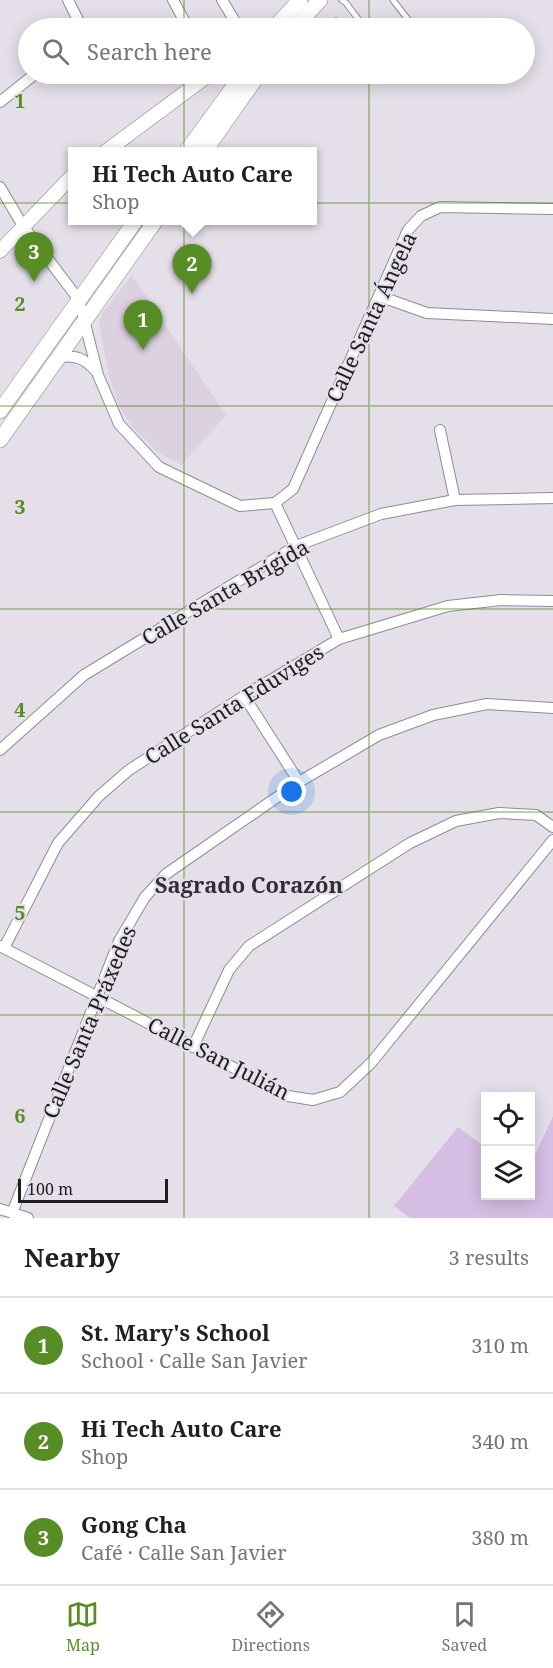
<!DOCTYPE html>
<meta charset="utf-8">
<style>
:root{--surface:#fff;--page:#f6f6f6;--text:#202124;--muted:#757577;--line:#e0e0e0;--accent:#588d26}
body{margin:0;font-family:"Noto Serif",serif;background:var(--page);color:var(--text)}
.controls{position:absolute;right:18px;bottom:18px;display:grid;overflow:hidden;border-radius:0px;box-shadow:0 3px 15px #0003}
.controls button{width:54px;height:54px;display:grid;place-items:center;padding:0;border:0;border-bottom:2px solid var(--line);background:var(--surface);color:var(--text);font:30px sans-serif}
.scale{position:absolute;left:18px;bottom:15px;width:150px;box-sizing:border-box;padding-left:6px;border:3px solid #1f1d20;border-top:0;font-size:16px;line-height:21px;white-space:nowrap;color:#1f1d20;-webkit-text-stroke:4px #e5dfe9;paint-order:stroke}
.you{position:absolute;left:292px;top:792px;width:21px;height:21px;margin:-15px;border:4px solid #fff;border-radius:50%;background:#1a73e8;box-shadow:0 0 0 9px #1a73e833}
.badge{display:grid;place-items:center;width:39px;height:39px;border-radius:50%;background:var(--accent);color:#fff;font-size:20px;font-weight:700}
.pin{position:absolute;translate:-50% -50px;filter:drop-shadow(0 2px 3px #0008)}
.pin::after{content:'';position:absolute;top:32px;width:21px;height:18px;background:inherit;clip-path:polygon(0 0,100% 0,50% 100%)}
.popup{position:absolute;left:68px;top:147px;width:249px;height:78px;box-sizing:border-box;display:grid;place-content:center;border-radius:0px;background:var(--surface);filter:drop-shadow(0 2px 4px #0005);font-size:20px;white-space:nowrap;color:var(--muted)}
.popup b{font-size:22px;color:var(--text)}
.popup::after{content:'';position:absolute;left:50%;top:100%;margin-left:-12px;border:12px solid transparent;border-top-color:var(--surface)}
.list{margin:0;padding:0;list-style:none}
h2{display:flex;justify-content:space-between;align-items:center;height:78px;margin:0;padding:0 24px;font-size:26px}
h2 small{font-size:20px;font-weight:400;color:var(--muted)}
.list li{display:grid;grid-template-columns:39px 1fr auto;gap:18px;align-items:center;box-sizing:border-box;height:96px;padding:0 24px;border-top:2px solid var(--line)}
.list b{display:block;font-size:22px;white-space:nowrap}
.list p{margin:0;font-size:20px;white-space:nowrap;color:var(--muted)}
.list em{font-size:20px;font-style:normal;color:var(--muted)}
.icon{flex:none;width:33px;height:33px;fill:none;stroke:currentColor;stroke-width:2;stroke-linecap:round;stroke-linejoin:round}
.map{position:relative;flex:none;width:553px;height:1218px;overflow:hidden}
.search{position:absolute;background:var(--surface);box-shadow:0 3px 15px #0003;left:18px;right:18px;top:18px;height:66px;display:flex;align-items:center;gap:15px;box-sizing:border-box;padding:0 21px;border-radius:33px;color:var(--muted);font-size:22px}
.sheet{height:366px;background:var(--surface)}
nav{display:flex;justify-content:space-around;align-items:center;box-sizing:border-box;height:84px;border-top:2px solid var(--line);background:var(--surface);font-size:16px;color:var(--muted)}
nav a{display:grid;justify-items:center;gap:3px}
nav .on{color:var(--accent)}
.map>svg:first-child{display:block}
.built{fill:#dbd1e1}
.green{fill:#d6bde4}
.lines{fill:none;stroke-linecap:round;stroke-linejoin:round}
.service-casing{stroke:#908b94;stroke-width:7}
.minor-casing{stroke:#908b94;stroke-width:12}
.tertiary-casing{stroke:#908b94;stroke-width:15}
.secondary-casing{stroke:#908b94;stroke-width:16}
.service{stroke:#fff;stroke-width:5}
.minor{stroke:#fff;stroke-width:10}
.tertiary{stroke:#fff;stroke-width:14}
.secondary{stroke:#fff;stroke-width:15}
.grid{fill:none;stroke:#588d26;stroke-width:1.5;stroke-opacity:0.55}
.labels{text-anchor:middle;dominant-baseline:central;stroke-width:4.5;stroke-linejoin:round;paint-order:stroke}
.street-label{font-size:21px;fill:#1f1d20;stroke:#e5dfe9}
.neighbourhood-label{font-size:22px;font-weight:bold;fill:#322e35;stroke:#e5dfe9}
.grid-label{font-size:20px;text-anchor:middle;font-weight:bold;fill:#588d26;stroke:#e5dfe9;stroke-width:4.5;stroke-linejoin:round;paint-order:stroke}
</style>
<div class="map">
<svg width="553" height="1218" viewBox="0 0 553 1218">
<rect width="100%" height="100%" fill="#e5dfe9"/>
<path class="built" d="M132,275l94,140 -44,50 -22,-11 -27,-26 -14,-22 -10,-31 -10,-51 4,-12z"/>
<path class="green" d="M553,1116v102h-143l-16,-12 64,-79 27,20 1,49h44l1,-32z"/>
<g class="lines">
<g class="service-casing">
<g id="service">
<path d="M342,0l4,3 19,25"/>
<path d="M393,0l20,26 -3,2"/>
<path d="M336,21l6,7"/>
<path d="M431,74l4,5"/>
</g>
</g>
<g class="minor-casing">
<g id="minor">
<path d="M68,0l14,28"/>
<path d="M173,0l15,28"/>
<path d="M222,0l17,28"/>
<path d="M0,102l35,-28"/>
<path d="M0,187l23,39 56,74 19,75 21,49 40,43 81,39 35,-3"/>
<path d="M379,296l48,17 126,6"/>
<path d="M58,357c19,-2 26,1 39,15"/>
<path d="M440,430l15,70"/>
<path d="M275,503l18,-14 115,-259 13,-14 19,-9 113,2"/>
<path d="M275,503l64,136"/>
<path d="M244,696l55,86"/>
<path d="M0,750l84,-75 212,-129 85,-32 74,-14 98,-2"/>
<path d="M0,946l288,150 25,4 27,-8 31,-29 182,-223"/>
<path d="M4,948l54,-105 41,-47 30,-26 115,-74 95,-57 109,-33 53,-6 52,1"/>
<path d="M193,1047l36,-77 20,-24 161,-103 46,-22 43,-8 37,2 17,12"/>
<path d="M0,1209l28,9"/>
<path d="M12,1213l107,-272 26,-44 21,-23 133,-92 80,-47 54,-20 54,-11 66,4"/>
</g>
</g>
<g class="tertiary-casing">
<g id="tertiary">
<path d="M105,152l105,-78"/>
<path d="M0,251l72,-75"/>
</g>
</g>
<g class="secondary-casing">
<g id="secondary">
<path d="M274,28l26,-28"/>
<path d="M294,28l26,-28"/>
<path d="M186,152l57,-78"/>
<path d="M204,152l55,-78"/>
<path d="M0,411l136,-191"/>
<path d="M0,440l156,-220"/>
</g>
</g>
<use href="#service" class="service"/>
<use href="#minor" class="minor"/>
<use href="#tertiary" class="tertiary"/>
<use href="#secondary" class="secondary"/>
</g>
<path class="grid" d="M184,0v28M369,0v28M184,74v1144M369,74v1144M0,203h553M0,406h553M0,609h553M0,812h553M0,1015h553"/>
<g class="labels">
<g class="street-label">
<text transform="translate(371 317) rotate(-65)">Calle Santa Ángela</text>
<text transform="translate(225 592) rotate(-30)">Calle Santa Brígida</text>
<text transform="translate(234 704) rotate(-32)">Calle Santa Eduviges</text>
<text transform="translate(89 1022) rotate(-67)">Calle Santa Práxedes</text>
<text transform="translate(219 1058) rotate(27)">Calle San Julián</text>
</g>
<g class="neighbourhood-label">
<text x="249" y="884">Sagrado Corazón</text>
</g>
</g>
<g class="grid-label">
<text x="20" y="108">1</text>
<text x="20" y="311">2</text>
<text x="20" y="514">3</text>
<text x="20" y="717">4</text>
<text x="20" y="920">5</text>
<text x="20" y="1123">6</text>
</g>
</svg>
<div class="controls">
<button><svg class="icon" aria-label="locate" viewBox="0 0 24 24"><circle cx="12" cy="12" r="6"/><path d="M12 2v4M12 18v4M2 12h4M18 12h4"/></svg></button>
<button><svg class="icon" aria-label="layers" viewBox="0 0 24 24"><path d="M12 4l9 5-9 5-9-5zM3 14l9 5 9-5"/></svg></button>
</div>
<div class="scale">100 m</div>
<div class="you"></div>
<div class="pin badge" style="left:143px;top:350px">1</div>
<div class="pin badge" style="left:192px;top:294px">2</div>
<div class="popup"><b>Hi Tech Auto Care</b>Shop</div>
<div class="pin badge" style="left:34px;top:282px">3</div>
<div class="search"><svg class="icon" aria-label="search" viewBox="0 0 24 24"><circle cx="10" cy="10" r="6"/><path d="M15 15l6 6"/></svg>Search here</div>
</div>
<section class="sheet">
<h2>Nearby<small>3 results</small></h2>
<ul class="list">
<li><span class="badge">1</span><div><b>St. Mary's School</b><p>School · Calle San Javier</p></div><em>310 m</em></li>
<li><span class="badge">2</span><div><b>Hi Tech Auto Care</b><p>Shop</p></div><em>340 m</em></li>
<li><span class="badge">3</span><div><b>Gong Cha</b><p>Café · Calle San Javier</p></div><em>380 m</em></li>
</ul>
</section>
<nav>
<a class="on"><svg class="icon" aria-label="map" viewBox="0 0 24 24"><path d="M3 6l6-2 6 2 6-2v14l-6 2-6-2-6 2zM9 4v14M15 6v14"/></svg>Map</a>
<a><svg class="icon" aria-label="directions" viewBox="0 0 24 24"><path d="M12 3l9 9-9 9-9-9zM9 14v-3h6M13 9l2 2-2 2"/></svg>Directions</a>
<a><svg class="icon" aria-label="saved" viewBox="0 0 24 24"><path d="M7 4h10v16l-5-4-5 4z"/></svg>Saved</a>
</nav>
